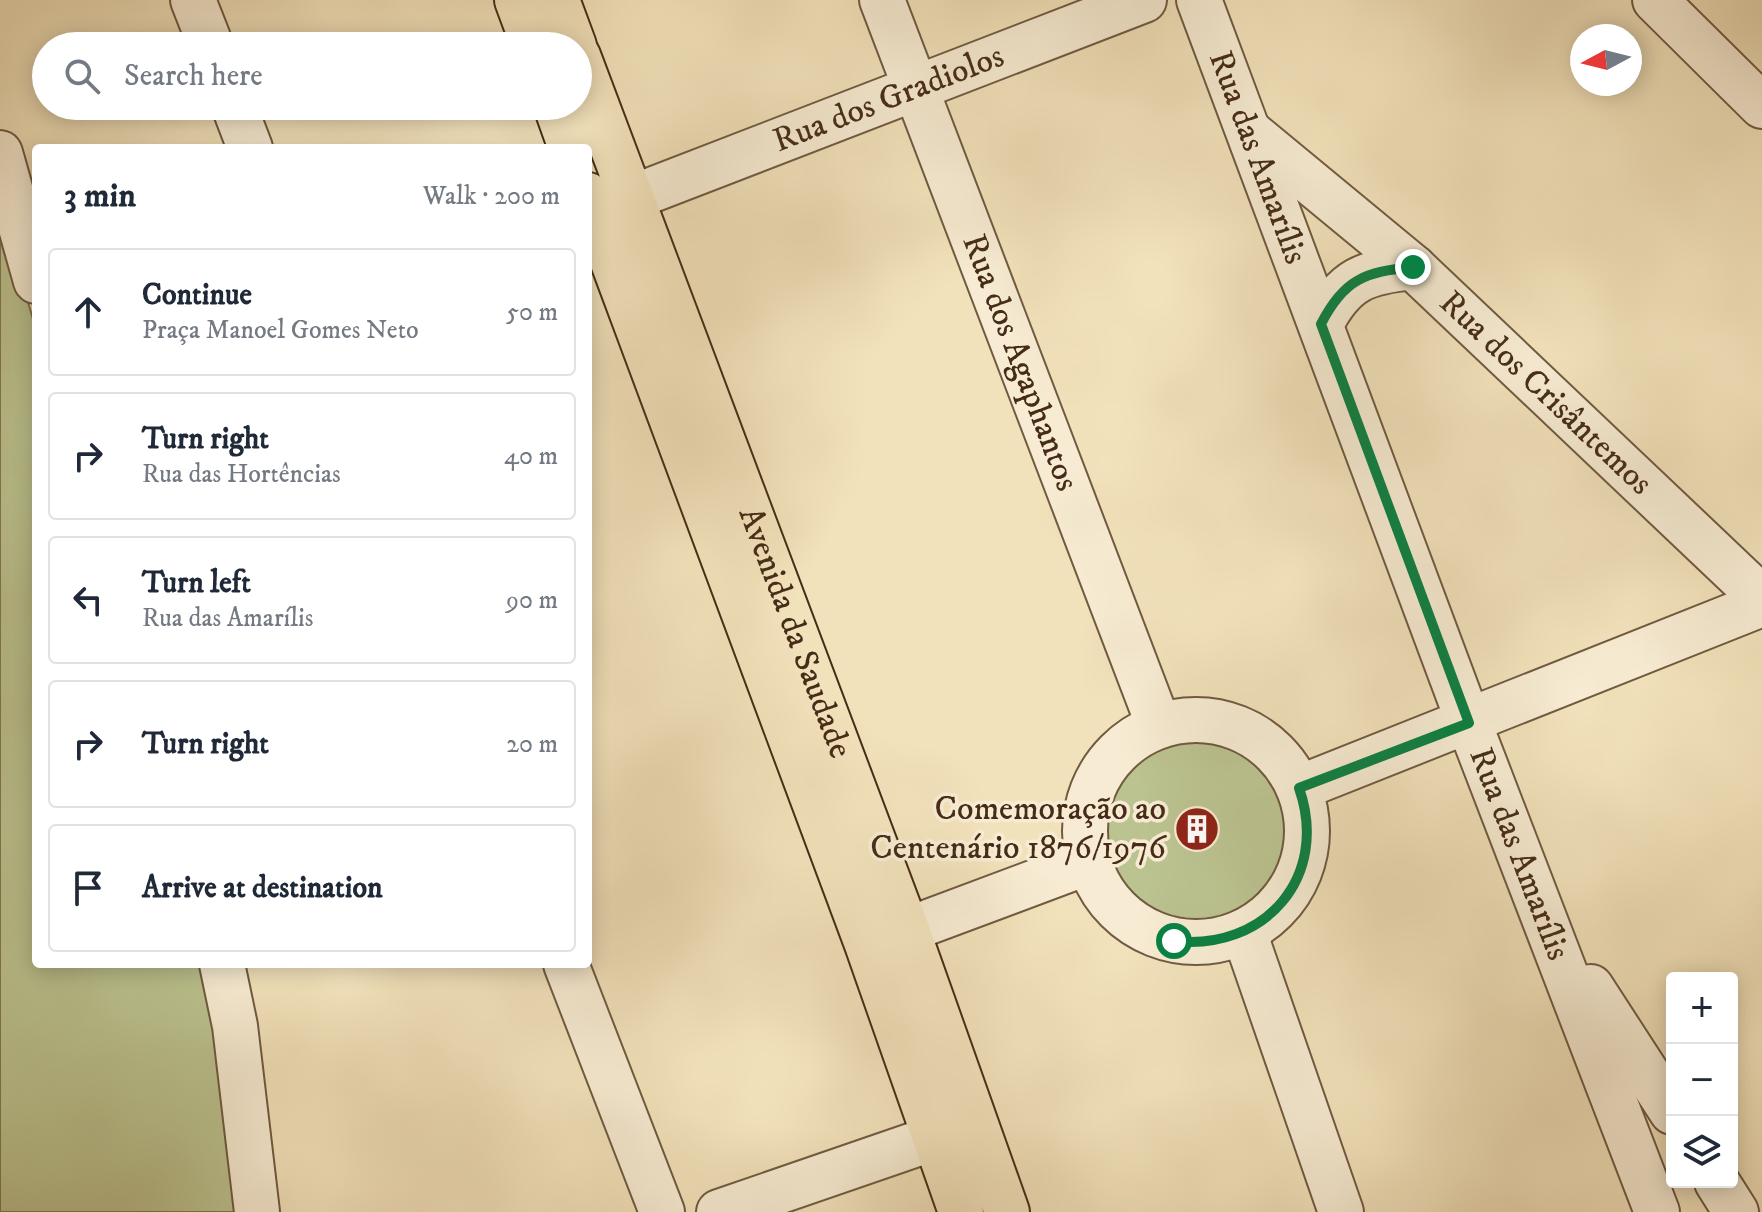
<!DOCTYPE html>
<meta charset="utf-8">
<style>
:root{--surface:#fff;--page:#f6f6f7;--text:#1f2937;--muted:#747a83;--line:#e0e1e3}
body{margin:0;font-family:"IM FELL DW Pica",serif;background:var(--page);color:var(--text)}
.controls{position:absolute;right:24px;bottom:24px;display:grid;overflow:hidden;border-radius:8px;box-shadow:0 4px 20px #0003}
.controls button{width:72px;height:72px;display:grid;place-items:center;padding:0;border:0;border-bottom:2px solid var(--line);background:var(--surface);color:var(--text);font:40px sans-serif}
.compass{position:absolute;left:1570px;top:24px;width:72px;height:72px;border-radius:50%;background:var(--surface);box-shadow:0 4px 20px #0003;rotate:263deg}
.stop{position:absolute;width:24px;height:24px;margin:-18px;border:6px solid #0b8043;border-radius:50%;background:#fff}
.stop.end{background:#0b8043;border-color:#fff;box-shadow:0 2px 8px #0008}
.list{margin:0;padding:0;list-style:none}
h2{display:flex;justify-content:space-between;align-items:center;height:104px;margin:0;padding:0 32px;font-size:34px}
h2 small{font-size:26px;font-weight:400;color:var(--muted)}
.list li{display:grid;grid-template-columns:52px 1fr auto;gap:24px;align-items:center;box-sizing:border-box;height:128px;margin:0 16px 16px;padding:0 16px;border:2px solid var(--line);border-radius:8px}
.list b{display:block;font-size:30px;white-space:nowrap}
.list p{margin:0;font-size:26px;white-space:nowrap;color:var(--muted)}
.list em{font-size:26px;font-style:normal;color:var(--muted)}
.icon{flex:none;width:44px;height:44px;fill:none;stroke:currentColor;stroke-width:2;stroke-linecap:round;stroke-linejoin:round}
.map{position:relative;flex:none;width:1762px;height:1212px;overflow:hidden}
.search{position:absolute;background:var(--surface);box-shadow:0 4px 20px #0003;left:32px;top:32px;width:560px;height:88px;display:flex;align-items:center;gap:20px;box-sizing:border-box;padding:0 28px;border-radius:44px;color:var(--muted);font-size:30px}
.panel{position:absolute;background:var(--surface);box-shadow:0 4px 20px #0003;left:32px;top:144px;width:560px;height:824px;border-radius:8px}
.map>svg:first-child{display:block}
.green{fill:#bbc390;stroke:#807854;stroke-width:2}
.building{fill:#d89680;stroke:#462c18;stroke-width:2}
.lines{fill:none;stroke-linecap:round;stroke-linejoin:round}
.minor-casing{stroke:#715a41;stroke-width:48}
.major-casing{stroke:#462c18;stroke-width:48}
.minor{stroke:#f7ecd3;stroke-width:44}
.major{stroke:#f2e2bb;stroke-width:44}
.route{stroke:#0b8043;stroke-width:10}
.labels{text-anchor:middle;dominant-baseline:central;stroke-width:7;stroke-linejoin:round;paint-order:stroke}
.street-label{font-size:34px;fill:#462c18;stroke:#f7ecd3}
.poi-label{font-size:34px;fill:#462c18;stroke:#f7ecd3;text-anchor:end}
</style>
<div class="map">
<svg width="1762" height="1212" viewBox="0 0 1762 1212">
<rect width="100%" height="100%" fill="#f2e2bb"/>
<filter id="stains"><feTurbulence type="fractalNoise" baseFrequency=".0025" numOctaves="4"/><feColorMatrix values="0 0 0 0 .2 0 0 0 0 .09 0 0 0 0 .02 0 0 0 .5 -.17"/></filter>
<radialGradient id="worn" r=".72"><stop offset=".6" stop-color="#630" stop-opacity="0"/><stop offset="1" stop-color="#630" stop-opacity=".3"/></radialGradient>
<g class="green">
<path d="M0,209l36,120v635h181l36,248h-253z"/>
<circle cx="1196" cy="831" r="97"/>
</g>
<circle class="building" cx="1197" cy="829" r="10"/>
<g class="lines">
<g class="minor-casing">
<g id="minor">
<path d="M193,0l18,46"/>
<path id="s1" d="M882,0l277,726"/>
<path id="s2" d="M1199,0l270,723 188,489"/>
<path d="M1655,0l107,106"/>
<path d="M234,106l16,42"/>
<path id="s3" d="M1252,134l161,133 349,331"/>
<path d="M0,153l36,128"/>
<path id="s4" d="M631,198l513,-198"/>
<path d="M1321,324c23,-45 44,-52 92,-57"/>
<circle cx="1196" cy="831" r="111"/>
<path d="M1299,788l463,-184"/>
<path d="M907,930l182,-68"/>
<path d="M1244,932l97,280"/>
<path d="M222,964l13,62 22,186"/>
<path d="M566,964l96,248"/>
<path d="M1591,987l81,125"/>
<path d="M1717,1182l19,30"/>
<path d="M719,1212l215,-74"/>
</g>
</g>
<g class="major-casing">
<g id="major">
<path d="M517,0l17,46"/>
<path d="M557,0l17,46"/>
<path id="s5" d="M578,56l329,874 100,282"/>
<path d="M556,106l15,42"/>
<path d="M588,195l279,749 94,268"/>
</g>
</g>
<use href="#minor" class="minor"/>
<use href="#major" class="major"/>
</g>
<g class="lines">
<path class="route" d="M1174,941c91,10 156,-64 125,-153l170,-65 -148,-399c23,-45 44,-52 92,-57"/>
</g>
<defs>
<g id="building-disc" transform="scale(2.3)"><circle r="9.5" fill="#8f2418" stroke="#f7ecd3"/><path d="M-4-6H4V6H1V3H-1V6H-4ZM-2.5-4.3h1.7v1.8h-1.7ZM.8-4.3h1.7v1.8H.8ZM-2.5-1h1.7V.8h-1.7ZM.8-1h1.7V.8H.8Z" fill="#fff"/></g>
</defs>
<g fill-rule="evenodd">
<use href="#building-disc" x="1197" y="829"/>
</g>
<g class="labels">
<g class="street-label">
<text stroke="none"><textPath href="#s4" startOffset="276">Rua dos Gradiolos</textPath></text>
<text stroke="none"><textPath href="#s2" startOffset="168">Rua das Amarílis</textPath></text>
<text stroke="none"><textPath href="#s1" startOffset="388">Rua dos Agaphantos</textPath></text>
<text stroke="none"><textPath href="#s3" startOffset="392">Rua dos Crisântemos</textPath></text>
<text stroke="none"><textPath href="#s5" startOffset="616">Avenida da Saudade</textPath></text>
<text stroke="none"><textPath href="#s2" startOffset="912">Rua das Amarílis</textPath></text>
</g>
<g class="poi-label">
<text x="1166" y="809">Comemoração ao<tspan x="1166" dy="39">Centenário 1876/1976</tspan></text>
</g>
</g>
<rect width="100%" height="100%" filter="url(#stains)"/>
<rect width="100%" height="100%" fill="url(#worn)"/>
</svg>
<div class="controls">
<button>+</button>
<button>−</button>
<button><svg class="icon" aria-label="layers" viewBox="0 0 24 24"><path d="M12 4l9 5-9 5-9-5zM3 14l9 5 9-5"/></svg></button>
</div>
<svg class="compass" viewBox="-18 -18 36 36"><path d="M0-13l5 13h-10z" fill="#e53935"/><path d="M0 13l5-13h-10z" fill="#747a83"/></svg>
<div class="stop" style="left:1174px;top:941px"></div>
<div class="stop end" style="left:1413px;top:267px"></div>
<div class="search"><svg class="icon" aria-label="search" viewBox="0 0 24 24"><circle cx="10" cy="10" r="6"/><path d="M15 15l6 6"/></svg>Search here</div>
<section class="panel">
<h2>3 min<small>Walk · 200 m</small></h2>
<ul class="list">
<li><svg class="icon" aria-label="ahead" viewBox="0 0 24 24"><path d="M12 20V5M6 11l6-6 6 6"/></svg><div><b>Continue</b><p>Praça Manoel Gomes Neto</p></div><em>50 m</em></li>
<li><svg class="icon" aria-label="right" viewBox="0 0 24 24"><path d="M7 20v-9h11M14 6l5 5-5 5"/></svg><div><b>Turn right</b><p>Rua das Hortências</p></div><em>40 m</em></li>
<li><svg class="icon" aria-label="left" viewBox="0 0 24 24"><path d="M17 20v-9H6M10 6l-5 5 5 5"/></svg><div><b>Turn left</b><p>Rua das Amarílis</p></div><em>90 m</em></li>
<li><svg class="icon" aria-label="right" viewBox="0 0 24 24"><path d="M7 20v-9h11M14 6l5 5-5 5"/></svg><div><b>Turn right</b></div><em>20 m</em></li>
<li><svg class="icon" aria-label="arrive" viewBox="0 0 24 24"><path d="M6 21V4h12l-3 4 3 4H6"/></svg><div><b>Arrive at destination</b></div></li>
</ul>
</section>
</div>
